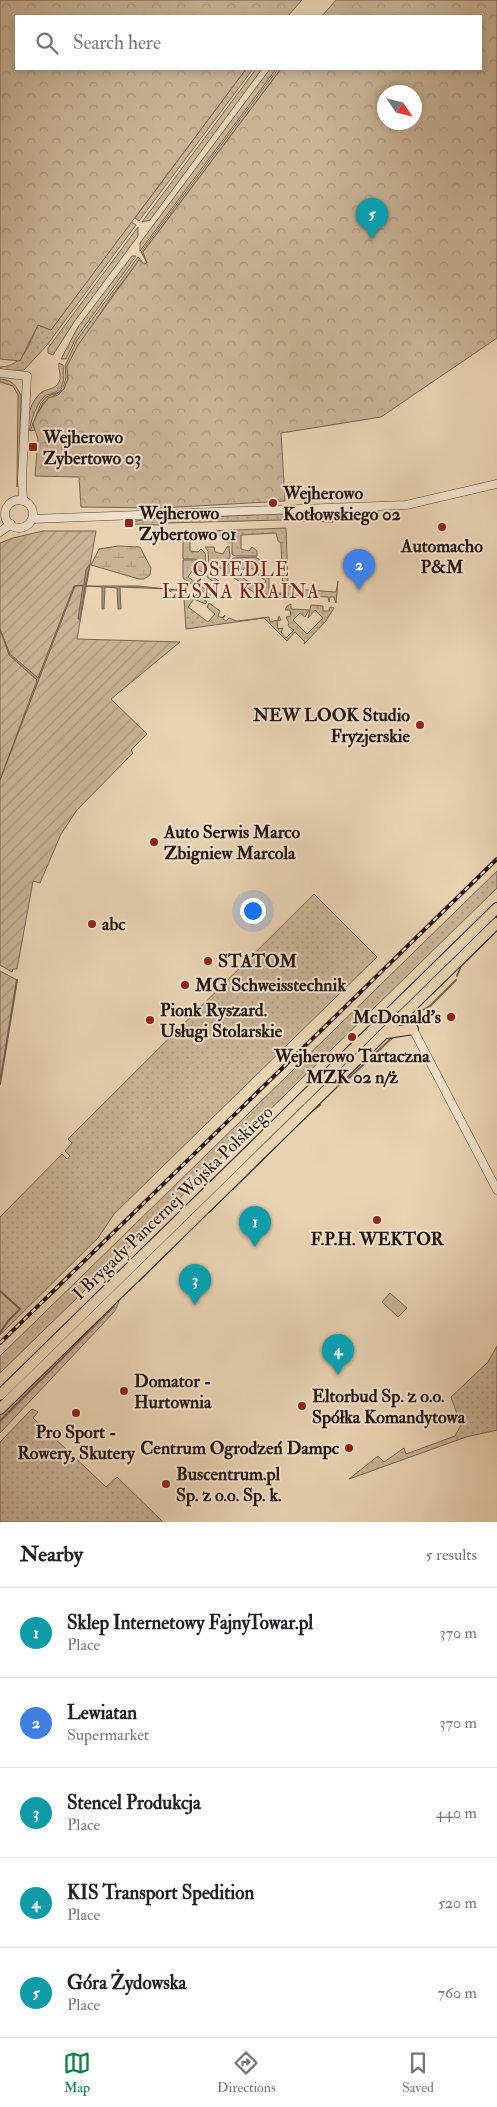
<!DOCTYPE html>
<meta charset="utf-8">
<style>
:root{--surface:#fff;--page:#f6f6f6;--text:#202124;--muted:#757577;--line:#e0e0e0;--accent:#0b8043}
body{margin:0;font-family:"IM FELL Double Pica",serif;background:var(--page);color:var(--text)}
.compass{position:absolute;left:377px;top:85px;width:45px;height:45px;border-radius:50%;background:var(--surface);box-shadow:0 2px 8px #0003;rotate:125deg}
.you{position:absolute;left:252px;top:910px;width:18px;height:18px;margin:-12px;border:4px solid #fff;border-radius:50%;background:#1a73e8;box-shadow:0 0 0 8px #1a73e833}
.badge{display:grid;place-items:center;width:32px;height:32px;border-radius:50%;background:var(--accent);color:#fff;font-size:16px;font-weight:700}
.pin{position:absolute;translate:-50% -41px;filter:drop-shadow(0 1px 2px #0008)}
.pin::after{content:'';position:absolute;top:26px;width:18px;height:15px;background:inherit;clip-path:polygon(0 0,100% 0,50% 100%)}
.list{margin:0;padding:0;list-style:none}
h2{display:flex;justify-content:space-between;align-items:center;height:65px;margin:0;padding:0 20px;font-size:21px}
h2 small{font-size:16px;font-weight:400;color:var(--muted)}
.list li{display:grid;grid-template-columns:32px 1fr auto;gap:15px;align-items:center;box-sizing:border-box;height:90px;padding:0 20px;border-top:1px solid var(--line)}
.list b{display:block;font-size:19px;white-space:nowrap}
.list p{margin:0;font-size:16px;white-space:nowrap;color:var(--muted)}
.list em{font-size:16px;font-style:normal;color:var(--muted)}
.icon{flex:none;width:28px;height:28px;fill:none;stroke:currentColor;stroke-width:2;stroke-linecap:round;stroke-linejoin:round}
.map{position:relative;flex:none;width:497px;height:1522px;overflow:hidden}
.search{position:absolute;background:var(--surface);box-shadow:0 2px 8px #0003;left:15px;right:15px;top:15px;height:55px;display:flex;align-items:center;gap:12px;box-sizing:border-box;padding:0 18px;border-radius:0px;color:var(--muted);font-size:19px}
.sheet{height:515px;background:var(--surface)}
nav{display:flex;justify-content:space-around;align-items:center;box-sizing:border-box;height:70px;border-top:1px solid var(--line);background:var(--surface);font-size:14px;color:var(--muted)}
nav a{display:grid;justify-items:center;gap:2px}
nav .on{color:var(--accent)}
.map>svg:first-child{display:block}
.grass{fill:url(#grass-dots);stroke:#776452}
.forest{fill:url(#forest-crowns);stroke:#776452;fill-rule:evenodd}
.wetland{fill:url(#wetland-marsh);stroke:#776452}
.garden{fill:url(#garden-furrows);stroke:#776452}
.pitch{fill:#c8b397;stroke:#776452}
.water{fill:#a7937b;stroke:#73614f}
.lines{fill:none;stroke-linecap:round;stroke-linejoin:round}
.stream{stroke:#73614f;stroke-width:2}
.minor-casing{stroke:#574536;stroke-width:9}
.major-casing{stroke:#26160d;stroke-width:12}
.minor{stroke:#f1e2ce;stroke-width:8}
.major{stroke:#e9d3b3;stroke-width:10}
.rail-casing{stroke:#26160d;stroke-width:4}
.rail{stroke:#f1e2ce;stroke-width:2;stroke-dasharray:5.5;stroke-linecap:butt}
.poi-dot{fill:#8f2418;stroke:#f1e2ce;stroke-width:2}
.labels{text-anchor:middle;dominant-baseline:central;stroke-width:4;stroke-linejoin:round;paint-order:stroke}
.poi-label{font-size:18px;font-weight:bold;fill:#26160d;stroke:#f1e2ce;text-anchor:start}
.street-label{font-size:18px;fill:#26160d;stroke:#f1e2ce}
.neighbourhood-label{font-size:19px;letter-spacing:1px;fill:#7a1f14;stroke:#f1e2ce}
</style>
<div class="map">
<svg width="497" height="1522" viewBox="0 0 497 1522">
<defs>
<pattern id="grass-dots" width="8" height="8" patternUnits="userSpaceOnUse" patternTransform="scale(1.25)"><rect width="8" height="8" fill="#c8b397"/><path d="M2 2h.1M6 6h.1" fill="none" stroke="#ac9981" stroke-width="1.8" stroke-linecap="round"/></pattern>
<pattern id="forest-crowns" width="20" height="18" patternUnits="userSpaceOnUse" patternTransform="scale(1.25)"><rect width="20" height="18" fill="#c8b397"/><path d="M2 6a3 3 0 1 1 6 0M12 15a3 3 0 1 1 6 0" fill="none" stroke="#ac9981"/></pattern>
<pattern id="wetland-marsh" width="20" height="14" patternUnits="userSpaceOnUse" patternTransform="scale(1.25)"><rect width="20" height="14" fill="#c8b397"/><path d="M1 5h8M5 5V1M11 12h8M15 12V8" fill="none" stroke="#ac9981"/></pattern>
<pattern id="garden-furrows" width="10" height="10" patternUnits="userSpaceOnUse" patternTransform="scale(1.25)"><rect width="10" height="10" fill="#c8b397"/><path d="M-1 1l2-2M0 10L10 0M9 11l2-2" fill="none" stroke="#ac9981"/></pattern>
</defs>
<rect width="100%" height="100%" fill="#e9d3b3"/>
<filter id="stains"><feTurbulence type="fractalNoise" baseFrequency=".004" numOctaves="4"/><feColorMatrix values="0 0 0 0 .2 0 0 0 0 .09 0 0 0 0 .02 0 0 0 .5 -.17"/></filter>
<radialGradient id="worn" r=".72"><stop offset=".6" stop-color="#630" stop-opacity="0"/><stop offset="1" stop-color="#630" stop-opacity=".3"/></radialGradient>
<g class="grass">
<path d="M246,69h7l-114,152 -4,-3z"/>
<path d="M256,69h6l-112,151 -8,2z"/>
<path d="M270,69h6l-136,182v-8z"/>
<path d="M278,69h3l-138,183 4,11 -6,-11z"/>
<path d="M131,222l5,3 -89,120 -23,25 -24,1v-4c24,-1 29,-23 38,-42l13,5z"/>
<path d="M138,227v9l-64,86 -21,33 -5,-2v-5z"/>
<path d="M132,256h4l-60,82 -10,21h-5l17,-32z"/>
<path d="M138,257l6,7 -5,-4 -30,40 -42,66 1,13 -4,10 -21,14 -10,21 2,6 -5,1 11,-28 5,-6 13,-5 5,-7 2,-8 -1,-11 12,-26z"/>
<path d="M59,363l4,2c1,11 3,22 -9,28 -5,2 -8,1 -11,5 -8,9 -11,21 -14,33 -3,-14 2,-31 13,-39 6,-4 13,-2 17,-10 3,-6 -1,-13 0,-19z"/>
<path d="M0,379c14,1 16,8 21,16l-2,74 -2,18 1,-92 -5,-9 -13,-4z"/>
<path d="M333,512v10l-53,-2 -114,3 -8,2 -27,-1 -1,-2 18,-3z"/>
<path d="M286,528l2,57 6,4 42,3 2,-11 -2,22 -2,-6h-4l-1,5 -1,-5 -43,-2v4l-5,-5 -1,1 -1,-2h5l-2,-50 -3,-2 -2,-8 -35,2v14l8,2 3,-4 5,4v5h-22l-3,-2v-12h-6l-1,-7 -35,1v15l8,1 3,-3 4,4 1,13 -10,-7h-13v-27z"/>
<path d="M229,546l1,11 -9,12 -6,-4 -2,4 -4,-3 -1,-15 -3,-4h9l1,5 8,2 4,-7z"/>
<path d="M255,557l7,4 -7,9 -9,-4 -7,9 21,15 6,-9 -8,-6 1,-6 10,8v18l4,1 -1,2 -4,1 -1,-5h-6v5h-2v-3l-17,-12h-3l1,-2 -13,-9 -3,4 2,-4 -3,-2 10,-13z"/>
<path d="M183,560h13l13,10 -3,4 -12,-6 -6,9 21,15 6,-9 -8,-6 2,-3 11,8 -10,14 -27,-18z"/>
<path d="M183,584l5,4 -2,3 3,3 1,-2 5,3 1,-1 11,8 -2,2 -11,-5 -6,8 20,15 7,-8 -8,-7 2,-4 11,8 -2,5 4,2 3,-3 -2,4 3,2 3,-3 8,3 32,-4 1,5 8,-2 1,-4 2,4 -4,1 1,8 5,-1 -2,4 5,6 8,-8 -6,-4 1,-3 -3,-6 5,-1 -1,-6h-5l2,-4 4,-2v5l18,1 -4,7 -5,-4 -7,7 14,14 16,-16 -8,-8 -7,8 3,-13 12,1v5h6l1,-4 4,1 -8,13 -22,23 1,-2 -10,-10 -8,9 -23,-23 -78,11z"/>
<path d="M497,871v17l-497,485v-17z"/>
<path d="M314,894l63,63 -263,257 -16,24 -98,97v-118l62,-63 5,5 3,-3 -5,-5 7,-8 -4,-4z"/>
<path d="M119,1301l-4,10 -115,122v-19l115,-112z"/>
<path d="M497,1346v84l-31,7 -117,42 29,-23 6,6 20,-14 2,6 49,-18 6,-11 -10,-28 37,-35z"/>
<path d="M32,1409l6,3 -5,6 73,69 11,-10 46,45h-163v-80z"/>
</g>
<g class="forest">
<path d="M0,0h302l-14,16h-272v53h230l-195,261 -13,-5 -18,36 -20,-2z"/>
<path d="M336,0h161v338l-116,79 -100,16 4,68 -125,7 -79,-1 -2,-30 -44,-1 3,-37 -5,-15 4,-10 11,-16 10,-3 6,-6 4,-10 -1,-13 11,-21 61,-85 5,4 3,-1 -4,-11 138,-183h200v-53h-159zM384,92h30v30h-30z"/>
</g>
<path class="wetland" d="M118,546l22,1 11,21 -1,7 -6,4h-5l-48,-14 8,-16z"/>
<g class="garden">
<path d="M43,531h53l-19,108 103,3 -69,57 36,35 -16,16 2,3 -56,57 -16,24 -21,49 -7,-2 -16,88h-4l-1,3 -12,-7v-422l13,-5z"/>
<path d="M0,971l17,9 -17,102z"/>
</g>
<path class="pitch" d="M390,1293l17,15 -9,9 -16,-15z"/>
<path class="water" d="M90,564l-5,22h53l39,4h-6v2l-3,-3 -48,-2 1,22h-3l-1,-21 -12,-1 -1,22h-2v-22l-17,-1 -5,33h-2l5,-33h-8l-75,194 37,-100 -28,-25 -9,-26 10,25 28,24 36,-92 10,-1 2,-16z"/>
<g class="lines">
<g class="stream">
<path d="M457,976l4,-10 31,-31"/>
<path d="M421,1011l9,-5 26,-26"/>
<path d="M349,1078l44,-41"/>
<path d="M0,1084l17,-104"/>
<path d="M308,1114l12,-9"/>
<path d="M233,1189l56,-56"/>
<path d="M209,1212l16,-16"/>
<path d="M139,1281l37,-37"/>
<path d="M0,1291l20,18 -12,12 -8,12"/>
<path d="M0,1421l114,-115"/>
</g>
<g class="minor-casing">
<g id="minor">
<path d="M0,373l27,3 -5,103 1,22"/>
<circle cx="19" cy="514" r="14"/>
<path d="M32,519l374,-14 91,-21"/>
<path d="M0,532l11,-8"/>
<path d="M405,1014l92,176"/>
</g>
</g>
<g class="major-casing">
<g id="major">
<path d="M387,1033l26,-4"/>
<path d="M0,1395l497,-487"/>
<path d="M0,1409l497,-486"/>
</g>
</g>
<use href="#minor" class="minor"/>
<use href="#major" class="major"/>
<g class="rail-casing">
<path id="rail" d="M0,1343l497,-484"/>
</g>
<use href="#rail" class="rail"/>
</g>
<g class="poi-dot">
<rect x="28" y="442" width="10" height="10" rx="2.5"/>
<circle cx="273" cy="503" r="5"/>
<rect x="124" y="518" width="10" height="10" rx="2.5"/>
<circle cx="442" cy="527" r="5"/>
<circle cx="420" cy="725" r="5"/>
<circle cx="154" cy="842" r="5"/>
<circle cx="92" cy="924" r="5"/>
<circle cx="208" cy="961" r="5"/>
<circle cx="185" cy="985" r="5"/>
<circle cx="451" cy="1017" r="5"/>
<circle cx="150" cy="1020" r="5"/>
<circle cx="352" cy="1037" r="5"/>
<circle cx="377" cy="1220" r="5"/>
<circle cx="124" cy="1391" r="5"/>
<circle cx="302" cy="1406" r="5"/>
<circle cx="76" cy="1413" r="5"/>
<circle cx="349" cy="1448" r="5"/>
<circle cx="166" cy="1484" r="5"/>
</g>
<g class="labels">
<g class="poi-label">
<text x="43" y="437">Wejherowo<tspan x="43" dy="21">Zybertowo 03</tspan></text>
<text x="283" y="493">Wejherowo<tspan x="283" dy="21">Kotłowskiego 02</tspan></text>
<text x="139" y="513">Wejherowo<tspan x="139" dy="21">Zybertowo 01</tspan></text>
<text x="442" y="546" text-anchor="middle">Automacho<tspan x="442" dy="21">P&amp;M</tspan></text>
<text x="410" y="715" text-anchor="end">NEW LOOK Studio<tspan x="410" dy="21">Fryzjerskie</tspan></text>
<text x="164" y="832">Auto Serwis Marco<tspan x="164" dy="21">Zbigniew Marcola</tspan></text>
<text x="102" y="924">abc</text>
<text x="218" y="961">STATOM</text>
<text x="195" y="985">MG Schweisstechnik</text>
<text x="160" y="1010">Pionk Ryszard.<tspan x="160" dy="21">Usługi Stolarskie</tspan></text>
<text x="441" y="1017" text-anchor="end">McDonald's</text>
<text x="352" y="1056" text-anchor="middle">Wejherowo Tartaczna<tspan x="352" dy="21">MZK 02 n/ż</tspan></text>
<text x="377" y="1239" text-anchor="middle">F.P.H. WEKTOR</text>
<text x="134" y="1381">Domator -<tspan x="134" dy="21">Hurtownia</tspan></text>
<text x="312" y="1396">Eltorbud Sp. z o.o.<tspan x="312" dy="21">Spółka Komandytowa</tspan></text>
<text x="76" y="1432" text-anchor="middle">Pro Sport -<tspan x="76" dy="21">Rowery, Skutery</tspan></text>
<text x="339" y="1448" text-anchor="end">Centrum Ogrodzeń Dampc</text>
<text x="176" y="1474">Buscentrum.pl<tspan x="176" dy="21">Sp. z o.o. Sp. k.</tspan></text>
</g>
<g class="street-label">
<text transform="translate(173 1203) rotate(-44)">I Brygady Pancernej Wojska Polskiego</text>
</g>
<g class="neighbourhood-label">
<text x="241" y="570">OSIEDLE<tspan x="241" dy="22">LEŚNA KRAINA</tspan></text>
</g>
</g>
<rect width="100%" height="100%" filter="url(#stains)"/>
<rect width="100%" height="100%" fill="url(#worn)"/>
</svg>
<svg class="compass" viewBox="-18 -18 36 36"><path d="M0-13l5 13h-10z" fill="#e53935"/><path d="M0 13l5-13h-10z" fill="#757577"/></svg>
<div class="you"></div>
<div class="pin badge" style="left:255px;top:1247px;background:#0f9aa8">1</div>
<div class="pin badge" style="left:359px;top:590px;background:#3f7fe0">2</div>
<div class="pin badge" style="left:195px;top:1305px;background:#0f9aa8">3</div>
<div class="pin badge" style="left:338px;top:1375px;background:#0f9aa8">4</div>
<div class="pin badge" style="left:372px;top:239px;background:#0f9aa8">5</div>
<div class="search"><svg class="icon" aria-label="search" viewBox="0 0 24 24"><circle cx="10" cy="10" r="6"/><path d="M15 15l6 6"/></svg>Search here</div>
</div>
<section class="sheet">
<h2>Nearby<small>5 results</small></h2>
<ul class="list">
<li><span class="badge" style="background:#0f9aa8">1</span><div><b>Sklep Internetowy FajnyTowar.pl</b><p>Place</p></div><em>370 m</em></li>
<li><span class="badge" style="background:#3f7fe0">2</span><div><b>Lewiatan</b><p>Supermarket</p></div><em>370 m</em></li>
<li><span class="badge" style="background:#0f9aa8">3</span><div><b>Stencel Produkcja</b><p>Place</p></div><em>440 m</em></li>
<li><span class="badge" style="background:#0f9aa8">4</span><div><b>KIS Transport Spedition</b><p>Place</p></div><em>520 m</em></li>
<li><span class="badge" style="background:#0f9aa8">5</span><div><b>Góra Żydowska</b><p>Place</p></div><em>760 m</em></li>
</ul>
</section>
<nav>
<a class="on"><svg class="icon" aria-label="map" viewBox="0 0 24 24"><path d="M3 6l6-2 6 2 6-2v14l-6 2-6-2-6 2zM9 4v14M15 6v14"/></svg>Map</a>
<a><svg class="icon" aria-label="directions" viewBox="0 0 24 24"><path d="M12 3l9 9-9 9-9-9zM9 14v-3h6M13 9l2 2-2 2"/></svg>Directions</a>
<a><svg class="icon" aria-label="saved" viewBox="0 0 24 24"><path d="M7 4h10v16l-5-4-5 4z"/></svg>Saved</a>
</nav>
